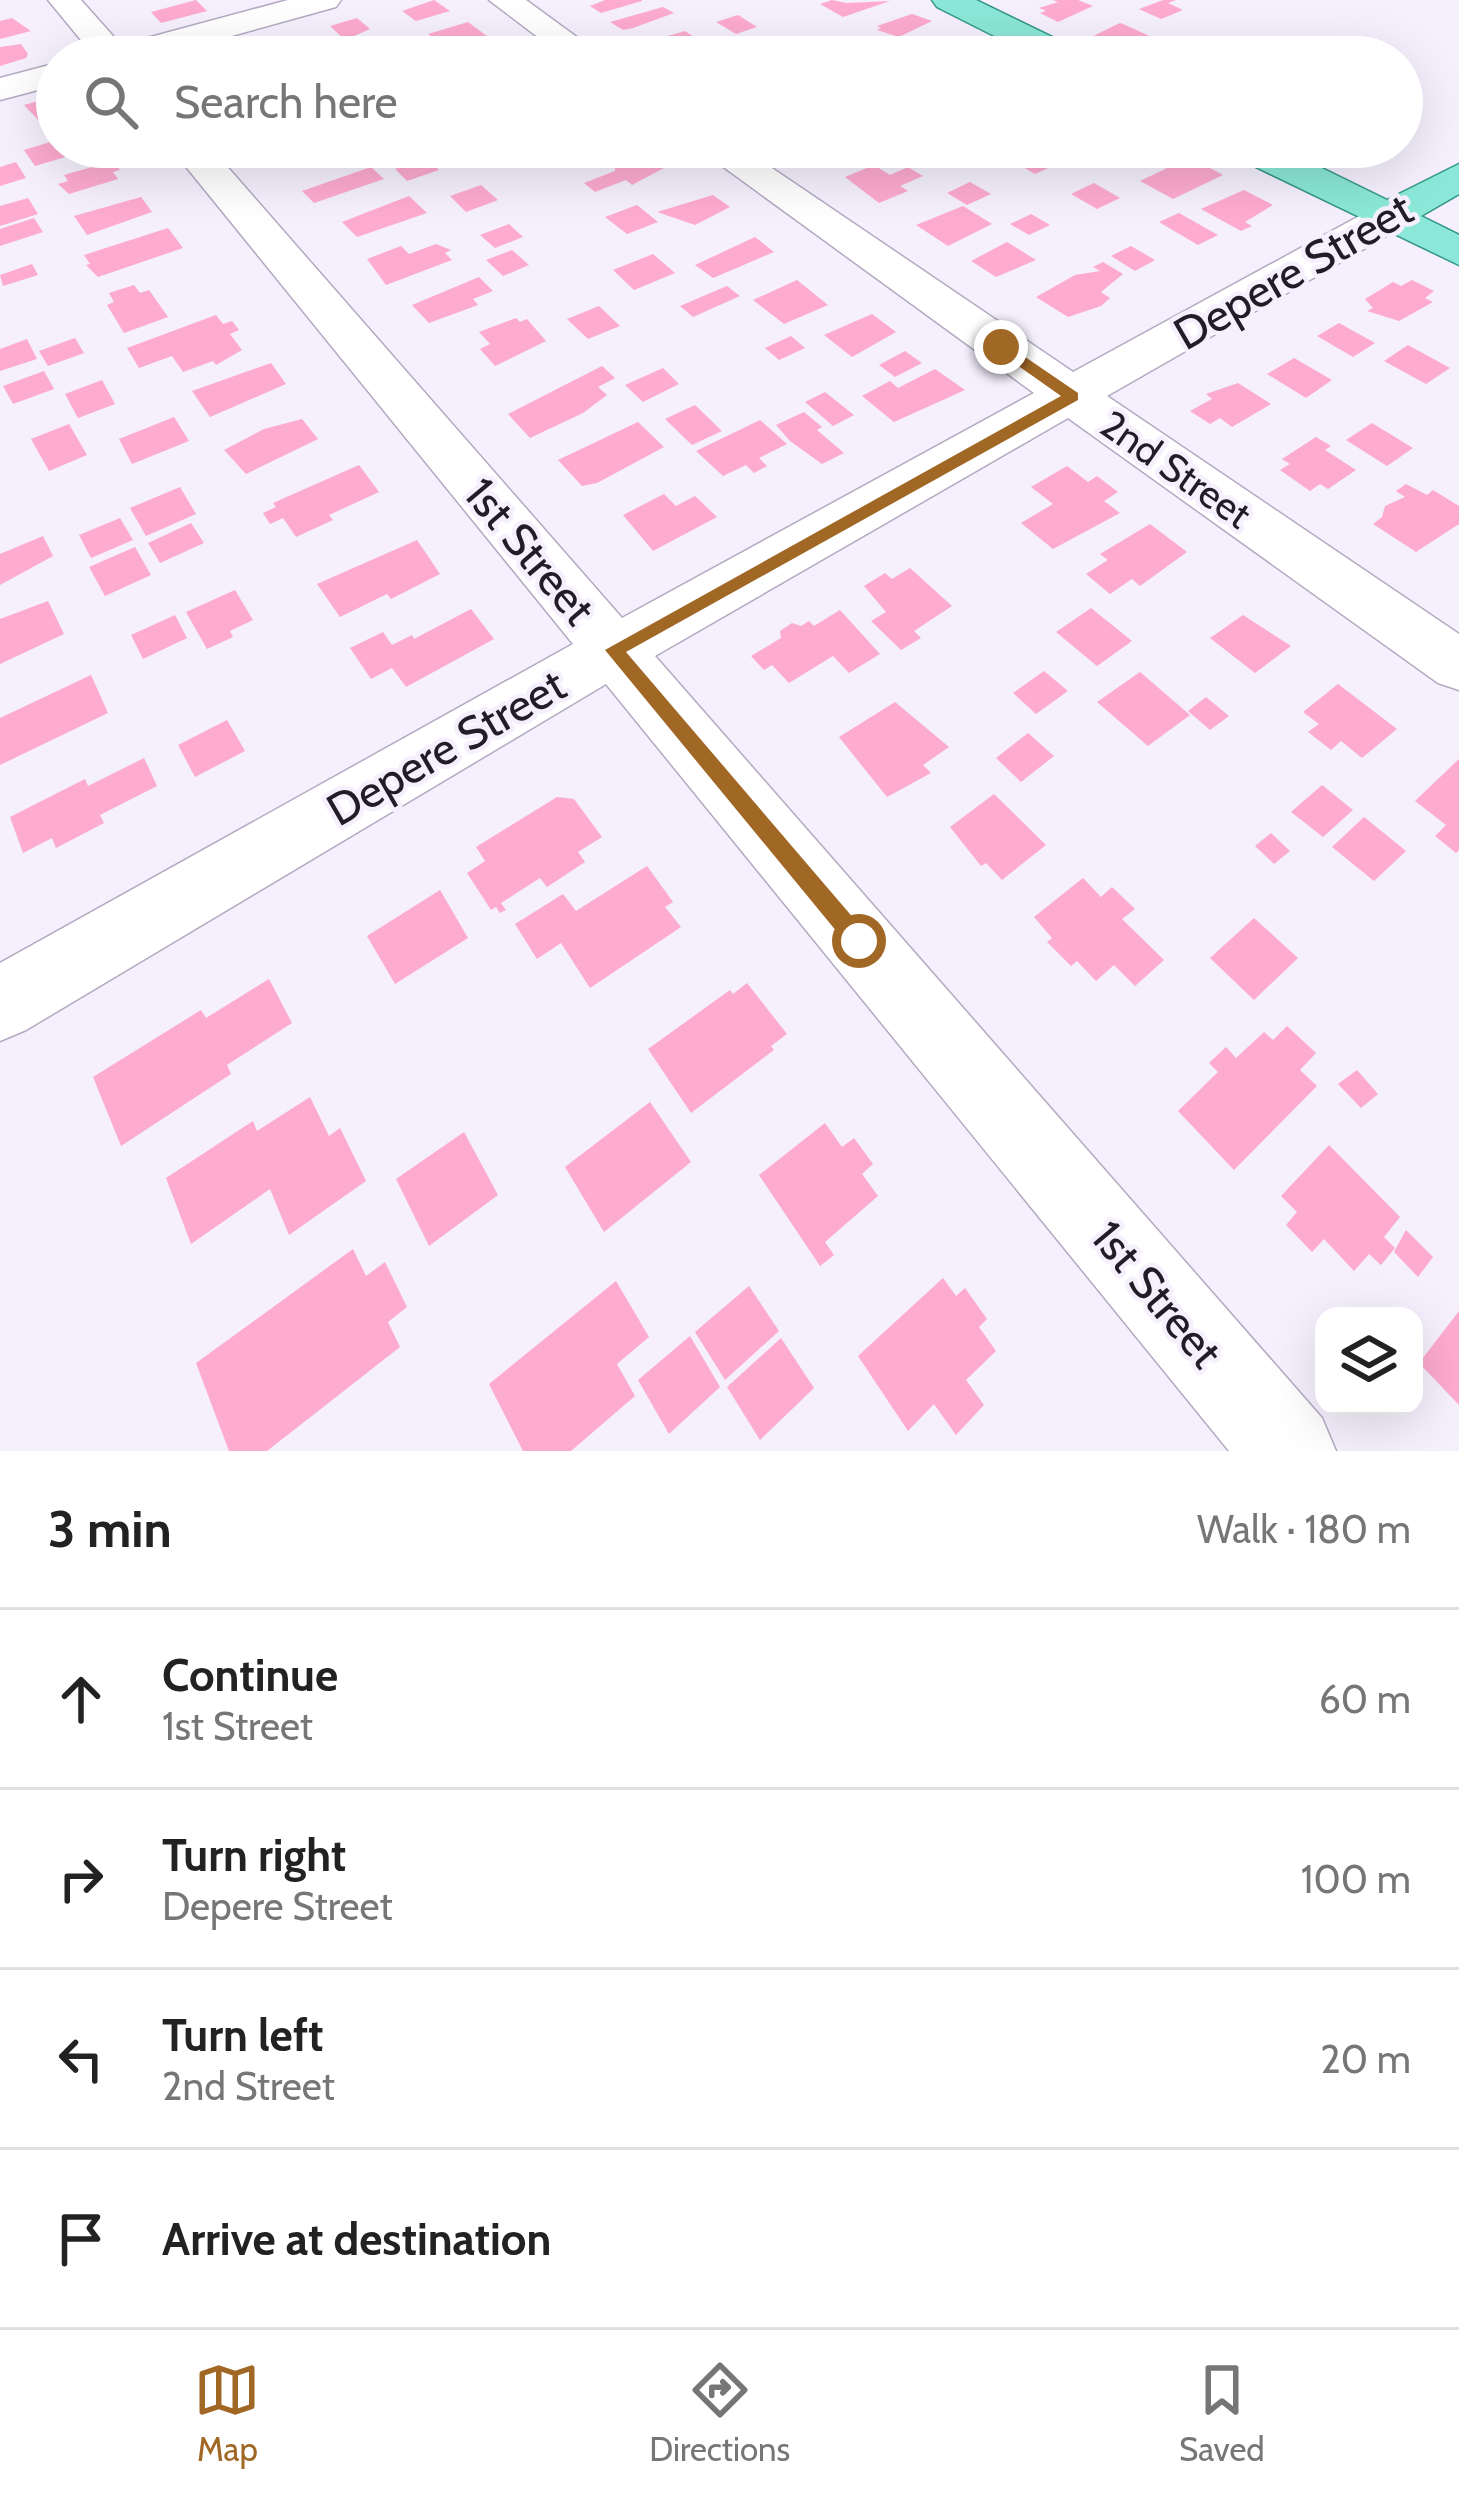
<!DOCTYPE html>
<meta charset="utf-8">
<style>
:root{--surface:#fff;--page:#f2f2f2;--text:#222;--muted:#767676;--line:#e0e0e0;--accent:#a06725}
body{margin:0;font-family:Cabin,sans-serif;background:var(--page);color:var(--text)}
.controls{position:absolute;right:36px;bottom:36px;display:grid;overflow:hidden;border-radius:24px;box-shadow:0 12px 48px #0002}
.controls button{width:108px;height:108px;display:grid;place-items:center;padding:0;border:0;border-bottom:3px solid var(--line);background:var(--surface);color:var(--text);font:60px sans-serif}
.stop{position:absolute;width:36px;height:36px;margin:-27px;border:9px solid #a06725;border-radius:50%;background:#fff}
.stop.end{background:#a06725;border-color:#fff;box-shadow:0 3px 12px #0008}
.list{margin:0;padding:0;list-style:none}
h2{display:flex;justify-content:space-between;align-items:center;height:156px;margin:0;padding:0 48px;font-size:51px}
h2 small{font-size:39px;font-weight:400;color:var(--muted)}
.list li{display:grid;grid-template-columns:78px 1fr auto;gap:36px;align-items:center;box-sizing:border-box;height:180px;padding:0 48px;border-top:3px solid var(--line)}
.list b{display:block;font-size:45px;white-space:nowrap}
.list p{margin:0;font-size:39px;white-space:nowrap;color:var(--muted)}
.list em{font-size:39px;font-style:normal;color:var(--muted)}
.icon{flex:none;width:66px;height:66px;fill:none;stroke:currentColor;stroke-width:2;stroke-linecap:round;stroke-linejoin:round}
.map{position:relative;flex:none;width:1459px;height:1451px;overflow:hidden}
.search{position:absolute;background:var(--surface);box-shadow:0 12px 48px #0002;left:36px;right:36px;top:36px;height:132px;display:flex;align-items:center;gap:30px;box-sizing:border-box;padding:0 42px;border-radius:66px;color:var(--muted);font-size:45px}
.sheet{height:876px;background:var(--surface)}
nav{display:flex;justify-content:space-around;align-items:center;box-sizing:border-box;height:168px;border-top:3px solid var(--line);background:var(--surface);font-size:33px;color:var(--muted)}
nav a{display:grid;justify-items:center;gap:6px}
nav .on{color:var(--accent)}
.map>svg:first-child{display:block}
.building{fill:#fdabcf}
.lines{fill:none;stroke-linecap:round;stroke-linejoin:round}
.minor-casing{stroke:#b3aac1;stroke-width:3}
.major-casing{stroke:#339688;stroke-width:3}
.minor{fill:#fff;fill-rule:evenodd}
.major{fill:#8be7d7;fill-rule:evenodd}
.route{fill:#a06725}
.labels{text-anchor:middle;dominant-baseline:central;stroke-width:9;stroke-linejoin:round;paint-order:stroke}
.far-street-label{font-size:39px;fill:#211d26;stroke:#f5effe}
.street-label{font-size:45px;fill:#211d26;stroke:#f5effe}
</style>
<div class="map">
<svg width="1459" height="1451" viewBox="0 0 1459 1451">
<rect width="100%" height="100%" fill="#f5effe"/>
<g class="building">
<path d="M196,0l11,11 -46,12 -10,-11z"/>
<path d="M434,0l16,11 -34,10 -14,-10z"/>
<path d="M605,0h37v1l-41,12 -11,-7z"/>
<path d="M832,0l14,3 44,-2 -47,16 -23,-13z"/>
<path d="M1053,0h25l15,6 -35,16 -18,-9 6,-2 -7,-3 19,-6z"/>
<path d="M1163,0h13l-8,3 15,7 -22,9 -22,-10z"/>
<path d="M663,7l11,6 -41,15 -10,2 -13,-8z"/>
<path d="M912,14l20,7 -33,16 -22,-7 4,-2 -4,-2z"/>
<path d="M738,15l19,12 -21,7 -20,-12z"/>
<path d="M12,18l19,13 -31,8v-18z"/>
<path d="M357,18l13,11 -25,11 -15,-14z"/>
<path d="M468,22l19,14 -46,14 -12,-9 6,-2 -7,-5z"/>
<path d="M1120,23l3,1 31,14 -10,4 -8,-4 -29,10 -20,-9z"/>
<path d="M685,31l12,8 -51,16 -12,-9z"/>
<path d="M1336,36l50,21h-96z"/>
<path d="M284,43l13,12 -77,2 14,-5z"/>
<path d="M1167,43l31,14h-60z"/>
<path d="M21,44l7,10 -2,4 -26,8v-19z"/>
<path d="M489,44l13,2 15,11h-66z"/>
<path d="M57,96v25l-14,4 -19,-20z"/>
<path d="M57,140v7l39,1 -61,18 -11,-16z"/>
<path d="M288,147h53v1l-54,17 -13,-14z"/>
<path d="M798,147h40l13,8 -24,10z"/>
<path d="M1033,149l26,14 -24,11 -26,-15z"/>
<path d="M642,157l22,11 -32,17 -6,-5 -31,12 -11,-9 31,-12 -1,-8z"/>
<path d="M1190,157l33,18 -50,24 -33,-18z"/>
<path d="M426,158l13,12 -32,11 -12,-12z"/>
<path d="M113,161l7,9 -7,2 5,7 -49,15 -11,-10 10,-3 -4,-6z"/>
<path d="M16,162l10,16 -26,8v-19z"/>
<path d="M874,165l16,10 18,-8 15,9 -23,10 8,5 -29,12 -34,-26z"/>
<path d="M371,167l13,12 -70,24 -12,-12z"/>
<path d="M970,182l21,12 -24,11 -20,-12z"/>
<path d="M1094,183l26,15 -23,11 -26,-15z"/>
<path d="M481,185l17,15 -32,12 -16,-16z"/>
<path d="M1244,190l29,15 -28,17 7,4 -11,5 -40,-22z"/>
<path d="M713,195l17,12 -35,18 -38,-13z"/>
<path d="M409,196l18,17 -70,24 -15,-15z"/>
<path d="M141,197l11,15 -65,23 -13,-19z"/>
<path d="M28,198l10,16 -38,12v-20z"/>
<path d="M637,205l21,17 -31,12 -22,-17z"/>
<path d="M963,206l29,18 -44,22 -32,-21z"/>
<path d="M1179,213l39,22 -20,10 -39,-23z"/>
<path d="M1031,214l19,11 -21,10 -19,-11z"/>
<path d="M34,218l9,14 -43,14v-17z"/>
<path d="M509,224l14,13 -28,11 -15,-13z"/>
<path d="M168,228l15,20 -85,29 -12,-12 4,-1 -6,-9z"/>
<path d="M755,237l19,15 -61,26 -18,-13z"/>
<path d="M1007,242l29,18 -40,17 -25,-16z"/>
<path d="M436,244l15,6 -6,3 7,7 -66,25 -19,-26 34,-13 8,8z"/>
<path d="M1131,246l24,14 -20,11 -24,-15z"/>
<path d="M512,250l17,15 -26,11 -17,-16z"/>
<path d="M653,254l22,19 -41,17 -21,-20z"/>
<path d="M1103,262l20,12 -22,18 9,6 -9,8 -33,11 -32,-20 39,-22 25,-4 -7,-4z"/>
<path d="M32,264l6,11 -35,11 -3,-11z"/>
<path d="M479,277l14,14 -20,8 5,6 -49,18 -17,-18z"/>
<path d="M797,280l31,25 -44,19 -31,-24z"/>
<path d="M1412,280l22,11 -9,7 8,4 -34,19 -32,-10 6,-3 -8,-9 28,-17 8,4z"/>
<path d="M134,285l6,8 9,-3 19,27 -44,16 -17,-28 7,-3 -5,-9z"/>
<path d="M727,286l13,10 -47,21 -13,-11z"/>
<path d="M599,306l21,20 -32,13 -21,-20z"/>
<path d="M872,314l24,18 -44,25 -28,-22z"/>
<path d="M216,315l7,9 9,-3 7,9 -9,4 12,16 -26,15 -3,-4 -30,11 -11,-16 -33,12 -12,-20z"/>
<path d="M516,318l4,4 7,-3 19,22 -51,25 -15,-17 10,-5 -11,-12z"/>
<path d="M1339,323l36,20 -22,14 -36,-21z"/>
<path d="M791,336l14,12 -26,12 -14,-12z"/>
<path d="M75,338l9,15 -36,13 -9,-15z"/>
<path d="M27,339l10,20 -37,12v-22z"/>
<path d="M1408,345l42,23 -24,16 -42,-23z"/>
<path d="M905,351l17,12 -27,14 -16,-12z"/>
<path d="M1294,358l38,22 -26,18 -39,-24z"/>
<path d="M271,363l15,21 -76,33 -18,-26z"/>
<path d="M602,366l13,12 -17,9 9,8 -24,18 -53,25 -22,-24z"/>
<path d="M663,368l16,16 -36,18 -18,-17z"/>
<path d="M935,369l30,21 -71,32 -32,-26 28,-15 8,7z"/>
<path d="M44,371l10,18 -41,15 -10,-18z"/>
<path d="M102,380l13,24 -37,14 -13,-24z"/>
<path d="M1238,383l33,21 -39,23 -12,-9 -10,6 -20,-13 22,-12 -6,-5z"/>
<path d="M825,392l29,23 -21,11 -28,-24z"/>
<path d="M695,405l27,26 -30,14 -27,-26z"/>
<path d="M804,412l18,15 -5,3 27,23 -22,11 -32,-23 -14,-16z"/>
<path d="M174,417l15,24 -57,23 -13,-25z"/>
<path d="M302,419l16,20 -72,35 -22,-24 40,-21z"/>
<path d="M760,420l27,24 -28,14 8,8 -13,7 -8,-8 -23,11 -27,-25z"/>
<path d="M638,422l26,25 -67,36 -15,3 -24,-26z"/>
<path d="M1372,423l41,25 -26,18 -41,-26z"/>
<path d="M69,424l18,31 -38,16 -18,-32z"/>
<path d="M1316,437l15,9 -6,4 31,20 -28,19 -8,-5 -10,7 -30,-21 10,-6 -8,-5z"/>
<path d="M359,465l20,27 -50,23 4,5 -37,17 -13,-19 -13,6 -7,-11 13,-6 -3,-4z"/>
<path d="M1067,466l21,16 9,-6 21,16 -14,9 16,12 -67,36 -32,-26 32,-19 -22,-17z"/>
<path d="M1406,484l21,11 6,-5 26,16v18l-43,28 -43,-28 9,-7 3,-11 20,-9 -9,-6z"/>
<path d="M180,487l16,27 -50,22 -16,-28z"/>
<path d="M664,494l12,12 19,-10 22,21 -64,34 -30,-36z"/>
<path d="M120,518l13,22 -42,18 -12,-23z"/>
<path d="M191,523l13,20 -44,20 -12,-20z"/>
<path d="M1150,524l37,28 -47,34 -8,-7 -22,15 -24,-20 22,-14 -8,-6z"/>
<path d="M43,536l10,20 -53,29v-31z"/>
<path d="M417,540l23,34 -49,25 -4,-5 -47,23 -23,-33z"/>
<path d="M135,547l16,28 -46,21 -16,-29z"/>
<path d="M910,568l42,38 -38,25 7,7 -20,12 -30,-29 15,-9 -22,-26 21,-13 7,6z"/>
<path d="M235,590l18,30 -23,11 3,6 -26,12 -21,-37z"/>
<path d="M48,601l16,33 -64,30v-45z"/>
<path d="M1091,608l41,33 -35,25 -41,-34z"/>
<path d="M471,609l23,30 -88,48 -14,-19 -21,11 -21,-31 33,-16 9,13 20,-10 2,4z"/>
<path d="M840,610l40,44 -31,19 -16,-17 -44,27 -17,-18 -8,5 -13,-14 30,-18 -1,-7 12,-8 9,3 8,-5 5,5z"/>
<path d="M175,615l12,23 -44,21 -12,-24z"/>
<path d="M1243,615l48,31 -36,27 -45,-35z"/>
<path d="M1044,671l24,20 -32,23 -23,-21z"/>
<path d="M1140,672l50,43 -42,31 -51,-44z"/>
<path d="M91,675l17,38 -108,52v-47z"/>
<path d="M1338,684l59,45 -35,29 -21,-17 -10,9 -23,-18 11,-8 -16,-12z"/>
<path d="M1206,697l23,19 -19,14 -22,-19z"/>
<path d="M895,702l54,45 -26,18 8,8 -44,24 -48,-60z"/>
<path d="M227,720l18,31 -50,26 -17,-32z"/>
<path d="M1028,733l26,23 -33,26 -25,-24z"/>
<path d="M144,758l13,28 -57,29 4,8 -48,25 -4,-10 -29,15 -13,-36 75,-38 3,7z"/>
<path d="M1459,759v91l-3,3 -21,-17 11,-11 -31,-24z"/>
<path d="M1322,785l31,25 -30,27 -32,-25z"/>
<path d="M994,794l52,51 -44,35 -16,-17 -5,3 -31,-39z"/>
<path d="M557,797l17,2 28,38 -24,15 7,10 -38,25 -7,-9 -39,25 5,7 -6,3 -4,-6 -5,3 -24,-37 18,-12 -9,-14z"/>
<path d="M1364,817l42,34 -32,30 -42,-34z"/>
<path d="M1271,833l19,18 -16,13 -19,-18z"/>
<path d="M647,866l26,36 -8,5 16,20 -91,61 -29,-45 -24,16 -22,-35 48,-30 13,17z"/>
<path d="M1083,878l18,19 11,-10 23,22 -13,10 42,41 -29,26 -21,-21 -18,16 -19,-20 -6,5 -24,-24 5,-4 -18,-21z"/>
<path d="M440,890l28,48 -73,46 -28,-48z"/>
<path d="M1254,918l44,40 -44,42 -44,-42z"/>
<path d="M269,979l23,44 -65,42 4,9 -110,72 -28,-69 108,-67 5,8z"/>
<path d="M747,983l40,51 -16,12 3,4 -83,63 -43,-64 82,-59 3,4z"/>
<path d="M1287,1026l29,27 -16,17 17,16 -83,84 -56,-59 40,-39 -9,-9 17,-16 10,11 28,-26 9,8z"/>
<path d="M1357,1070l21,24 -17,14 -23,-24z"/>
<path d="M310,1097l19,39 11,-8 26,53 -77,54 -19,-46 -79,55 -25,-66 87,-57 4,10z"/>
<path d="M650,1102l41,60 -87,70 -39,-65z"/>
<path d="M825,1123l17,24 12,-9 19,26 -11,10 16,22 -53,46 9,13 -14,11 -61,-91z"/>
<path d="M464,1132l34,63 -69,51 -33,-67z"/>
<path d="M1329,1145l71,72 -16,20 11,11 -14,17 -12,-11 -15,17 -30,-32 -12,13 -26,-27 11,-13 -16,-16z"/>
<path d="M1406,1230l27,27 -15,20 -24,-25z"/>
<path d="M353,1249l13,27 19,-14 22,45 -19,15 12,25 -133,104h-38l-33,-88z"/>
<path d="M943,1278l13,18 9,-8 22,31 -8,8 17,24 -30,29 18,25 -28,30 -22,-31 -26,27 -50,-75z"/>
<path d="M616,1281l33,56 -32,27 18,32 -64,55h-48l-34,-67z"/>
<path d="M749,1286l30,45 -54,49 -30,-48z"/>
<path d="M1459,1311v94l-40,-42z"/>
<path d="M690,1336l30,51 -51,47 -31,-54z"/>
<path d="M781,1338l33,50 -54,52 -33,-53z"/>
</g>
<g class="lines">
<g class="minor-casing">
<g id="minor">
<path d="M48,0h33l40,45 167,-45h53l-5,7 -180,50h-61z"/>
<path d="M489,0h37l78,57h-40z"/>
<path d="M57,63v22l-57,15v-22z"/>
<path d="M170,147h40l412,471 412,-225 -338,-246h45l332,225 301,-164 15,-3 15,3 6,9 -6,9 -297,170 352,238v56l-21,-7 -370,-265 -413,238 667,762 14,33h-107l-623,-767 -580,346 -26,11v-78l573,-319z"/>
</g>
</g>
<g class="major-casing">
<g id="major">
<path d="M932,0h44l101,49 5,8h-46l-99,-50z"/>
<path d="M1227,147h52l108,53 72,-36v30l-38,22 38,19v30l-226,-109z"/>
</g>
</g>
<use href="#minor" class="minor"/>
<use href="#major" class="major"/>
</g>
<path class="route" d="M996,344h10l72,49v7l-452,252 241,282 3,7 -11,11 -8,-3 -246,-299 456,-254 -65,-46z"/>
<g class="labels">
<g class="far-street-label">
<text transform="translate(1176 469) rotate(35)">2nd Street</text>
</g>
<g class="street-label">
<text transform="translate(1293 271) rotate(-30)">Depere Street</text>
<text transform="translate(530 551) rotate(50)">1st Street</text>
<text transform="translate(446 747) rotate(-30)">Depere Street</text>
<text transform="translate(1157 1294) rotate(50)">1st Street</text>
</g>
</g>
</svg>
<div class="controls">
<button><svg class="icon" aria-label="layers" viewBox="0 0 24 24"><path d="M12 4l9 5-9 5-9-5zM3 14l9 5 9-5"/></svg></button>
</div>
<div class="stop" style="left:859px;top:941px"></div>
<div class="stop end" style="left:1001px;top:347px"></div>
<div class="search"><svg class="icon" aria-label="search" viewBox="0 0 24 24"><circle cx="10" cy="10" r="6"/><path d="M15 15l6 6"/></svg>Search here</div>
</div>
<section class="sheet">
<h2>3 min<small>Walk · 180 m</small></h2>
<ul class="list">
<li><svg class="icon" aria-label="ahead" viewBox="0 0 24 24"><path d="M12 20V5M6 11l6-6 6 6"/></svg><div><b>Continue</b><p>1st Street</p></div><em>60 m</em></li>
<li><svg class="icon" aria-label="right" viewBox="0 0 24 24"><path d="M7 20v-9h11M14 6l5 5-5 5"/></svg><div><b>Turn right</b><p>Depere Street</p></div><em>100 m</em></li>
<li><svg class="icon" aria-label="left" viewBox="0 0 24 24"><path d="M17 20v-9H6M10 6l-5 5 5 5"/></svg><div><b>Turn left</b><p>2nd Street</p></div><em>20 m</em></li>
<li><svg class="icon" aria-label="arrive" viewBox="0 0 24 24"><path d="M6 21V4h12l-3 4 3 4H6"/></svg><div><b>Arrive at destination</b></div></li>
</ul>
</section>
<nav>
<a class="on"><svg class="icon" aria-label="map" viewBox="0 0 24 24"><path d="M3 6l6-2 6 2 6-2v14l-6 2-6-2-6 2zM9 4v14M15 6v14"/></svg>Map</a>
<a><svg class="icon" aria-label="directions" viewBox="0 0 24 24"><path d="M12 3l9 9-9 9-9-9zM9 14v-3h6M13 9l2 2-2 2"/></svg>Directions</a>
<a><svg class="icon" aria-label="saved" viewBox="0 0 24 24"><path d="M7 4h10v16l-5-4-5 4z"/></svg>Saved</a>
</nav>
